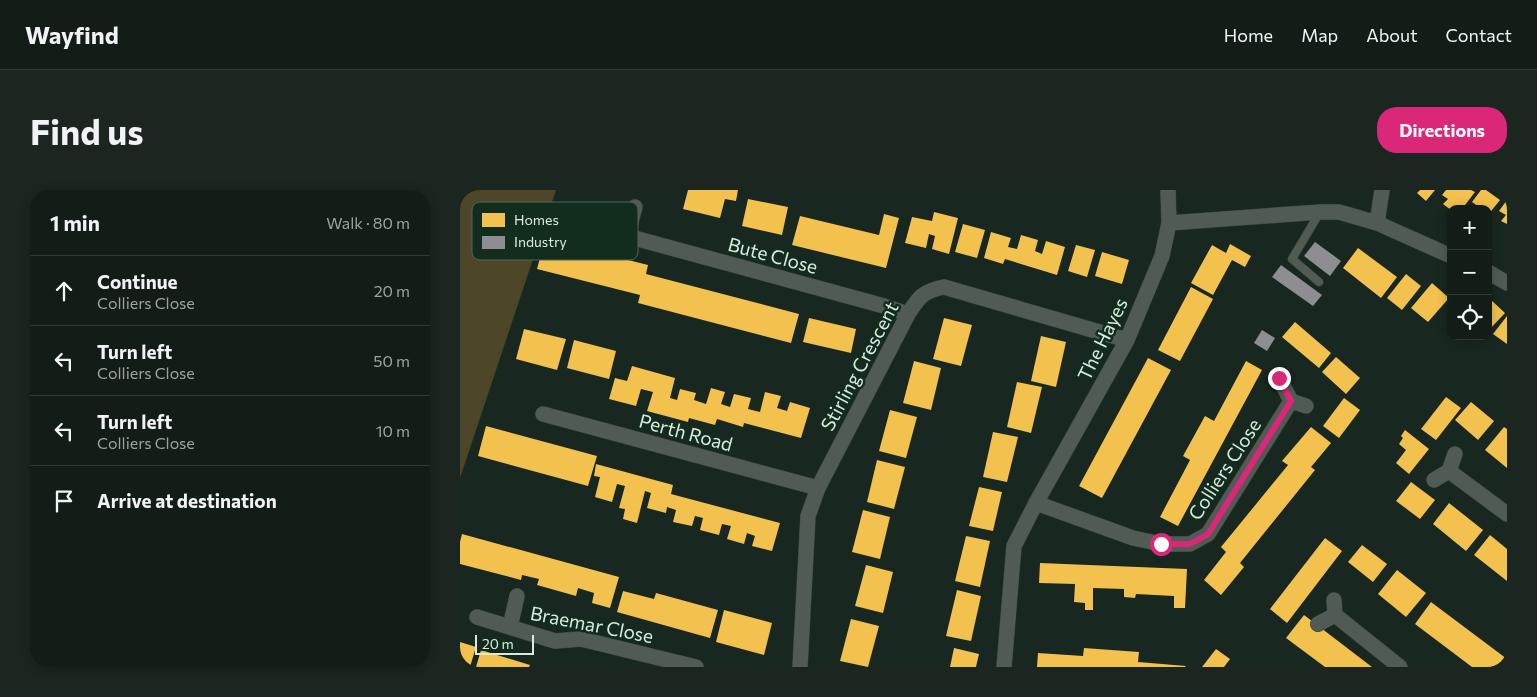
<!DOCTYPE html>
<meta charset="utf-8">
<style>
:root{--surface:#121d17;--page:#1b2620;--text:#f1f3f6;--muted:#9ca2a1;--line:#313b36;--accent:#db2777}
body{margin:0;font-family:Commissioner,sans-serif;background:var(--page);color:var(--text)}
.controls{position:absolute;right:15px;top:15px;display:grid;overflow:hidden;border-radius:10px;box-shadow:0 2px 12px #0003}
.controls button{width:45px;height:45px;display:grid;place-items:center;padding:0;border:0;border-bottom:1px solid var(--line);background:var(--surface);color:var(--text);font:25px sans-serif}
.scale{position:absolute;left:15px;bottom:12px;width:59px;box-sizing:border-box;padding-left:5px;border:2px solid #daeadf;border-top:0;font-size:14px;line-height:18px;white-space:nowrap;color:#daeadf;-webkit-text-stroke:4px #122d1e;paint-order:stroke}
.stop{position:absolute;width:15px;height:15px;margin:-11px;border:4px solid #db2777;border-radius:50%;background:#fff}
.stop.end{background:#db2777;border-color:#fff;box-shadow:0 1px 5px #0008}
.list{margin:0;padding:0;list-style:none}
h2{display:flex;justify-content:space-between;align-items:center;height:65px;margin:0;padding:0 20px;font-size:21px}
h2 small{font-size:16px;font-weight:400;color:var(--muted)}
.list li{display:grid;grid-template-columns:32px 1fr auto;gap:15px;align-items:center;box-sizing:border-box;height:70px;padding:0 20px;border-top:1px solid var(--line)}
.list b{display:block;font-size:19px;white-space:nowrap}
.list p{margin:0;font-size:16px;white-space:nowrap;color:var(--muted)}
.list em{font-size:16px;font-style:normal;color:var(--muted)}
.icon{flex:none;width:28px;height:28px;fill:none;stroke:currentColor;stroke-width:2;stroke-linecap:round;stroke-linejoin:round}
.map{position:relative;flex:none;width:1047px;height:477px;overflow:hidden;border-radius:20px}
header{display:flex;align-items:center;gap:30px;box-sizing:border-box;height:70px;padding:0 25px;background:var(--surface);border-bottom:1px solid var(--line)}
header strong{font-size:24px}
nav{display:flex;gap:28px;margin-inline-start:auto;font-size:18px}
.intro{display:flex;align-items:center;justify-content:space-between;box-sizing:border-box;height:120px;padding:0 30px}
h1{margin:0;font-size:35px}
.button{padding:12px 22px;border-radius:20px;background:var(--accent);color:#fff;font-size:18px;font-weight:700}
main{display:flex;gap:30px;padding:0 30px}
aside{flex:1;background:var(--surface);border-radius:20px;box-shadow:0 2px 12px #0003}
.map>svg:first-child{display:block}
.green{fill:#4e4629}
.homes{fill:#f2c14e}
.industry{fill:#8d8d92}
.lines{fill:none;stroke-linecap:round;stroke-linejoin:round}
.lane-casing{stroke:#38433c;stroke-width:9}
.street-casing{stroke:#38433c;stroke-width:16}
.lane{stroke:#505b54;stroke-width:8}
.street{stroke:#505b54;stroke-width:15}
.route{stroke:#db2777;stroke-width:6}
.labels{text-anchor:middle;dominant-baseline:central;stroke-width:5;stroke-linejoin:round;paint-order:stroke}
.street-label{font-size:19px;fill:#daeadf;stroke:#122d1e}
.key{fill:#122d1e;stroke:#4e6658;stroke-width:1}
.key-label{font-size:14px;fill:#daeadf}
</style>
<header>
<strong>Wayfind</strong>
<nav><a>Home</a><a>Map</a><a>About</a><a>Contact</a></nav>
</header>
<div class="intro"><h1>Find us</h1><a class="button">Directions</a></div>
<main>
<aside>
<h2>1 min<small>Walk · 80 m</small></h2>
<ul class="list">
<li><svg class="icon" aria-label="ahead" viewBox="0 0 24 24"><path d="M12 20V5M6 11l6-6 6 6"/></svg><div><b>Continue</b><p>Colliers Close</p></div><em>20 m</em></li>
<li><svg class="icon" aria-label="left" viewBox="0 0 24 24"><path d="M17 20v-9H6M10 6l-5 5 5 5"/></svg><div><b>Turn left</b><p>Colliers Close</p></div><em>50 m</em></li>
<li><svg class="icon" aria-label="left" viewBox="0 0 24 24"><path d="M17 20v-9H6M10 6l-5 5 5 5"/></svg><div><b>Turn left</b><p>Colliers Close</p></div><em>10 m</em></li>
<li><svg class="icon" aria-label="arrive" viewBox="0 0 24 24"><path d="M6 21V4h12l-3 4 3 4H6"/></svg><div><b>Arrive at destination</b></div></li>
</ul>
</aside>
<div class="map">
<svg width="1047" height="477" viewBox="0 0 1047 477">
<rect width="100%" height="100%" fill="#18271f"/>
<path class="green" d="M0,0h96l-96,288z"/>
<g class="homes">
<path d="M228,0h50l-2,11 -11,-2 -5,19 -37,-9z"/>
<path d="M960,0h15l-9,11 -9,-8z"/>
<path d="M986,0h25l4,2 -13,17 -11,1 -8,-6 5,-5 -6,-4z"/>
<path d="M1021,0h5l14,10 -12,15v-6h-11l2,-2 -7,-5z"/>
<path d="M288,9l40,8 -6,28 -40,-9z"/>
<path d="M1047,10v24l-6,-3 5,-6 -7,-4z"/>
<path d="M474,22l24,6 -9,36 -17,-5 3,-13 -6,-2 -3,14 -21,-5 7,-26 20,4z"/>
<path d="M424,24l15,4 -13,50 -94,-23 8,-29 79,19z"/>
<path d="M503,34l22,6 -8,28 -22,-6z"/>
<path d="M531,42l20,6 -3,9 9,2 4,-14 17,5 -3,11 7,3 4,-13 19,6 -8,28 -52,-16 -2,5 -19,-6z"/>
<path d="M85,49l103,26 -2,9 153,40 -8,29 -153,-40 2,-8 -103,-26z"/>
<path d="M770,54l21,12 -6,11 -13,-7 -19,35 -22,-12 21,-38 14,8z"/>
<path d="M616,55l19,5 -8,27 -19,-6z"/>
<path d="M898,58l39,29 -16,21 -38,-30z"/>
<path d="M642,62l27,8 -7,24 -27,-8z"/>
<path d="M946,84l15,12 -19,24 -15,-12z"/>
<path d="M972,93l17,15 -21,24 -17,-14z"/>
<path d="M731,97l22,12 -33,62 -22,-11z"/>
<path d="M1030,109l15,14 -17,18v-30z"/>
<path d="M1047,126v28l-14,-10z"/>
<path d="M349,128l47,11 -5,24 -48,-11z"/>
<path d="M484,128l28,7 -11,41 -28,-7z"/>
<path d="M835,132l36,31 -12,15 -37,-31z"/>
<path d="M64,139l42,10 -9,31 -41,-11z"/>
<path d="M581,146l25,6 -10,45 -25,-6z"/>
<path d="M114,150l42,11 -7,28 -42,-11z"/>
<path d="M876,167l24,21 -14,16 -24,-22z"/>
<path d="M688,168l23,12 -69,128 -23,-12z"/>
<path d="M454,171l27,7 -10,42 -28,-7z"/>
<path d="M786,171l16,9 -84,156 -18,-9 30,-57 -7,-4 22,-40 9,5z"/>
<path d="M172,176l43,12 -5,20 7,2 3,-11 16,4 -2,7 12,4 5,-16 14,4 -4,12 9,3 4,-13 17,4 -3,11 12,3 5,-20 16,4 -4,12 10,3 3,-9 20,6 -9,30 -57,-15 -1,4 -26,-8 -2,6 -26,-7 -1,4 -41,-11 6,-19 -12,-3 -5,17 -27,-7 6,-21 12,3z"/>
<path d="M557,192l25,5 -11,46 -24,-6z"/>
<path d="M986,207l15,11 -25,32 -15,-11z"/>
<path d="M884,208l16,12 -21,28 -16,-12z"/>
<path d="M1011,212l23,19 -16,19 -23,-20z"/>
<path d="M430,220l27,7 -11,41 -27,-7z"/>
<path d="M26,236l111,30 -9,30 -110,-30z"/>
<path d="M851,237l20,16 -20,24 4,3 -75,93 4,4 -23,28 -17,-15 22,-28 -5,-5 67,-82 -6,-4z"/>
<path d="M1044,237l3,2v39l-22,-18z"/>
<path d="M945,240l24,19 -20,25 -13,-11 10,-13 -7,-6 4,-6 -2,-2z"/>
<path d="M533,242l25,5 -11,45 -24,-5z"/>
<path d="M417,270l28,7 -11,42 -27,-7z"/>
<path d="M136,274l77,21 -2,9 109,29 -8,28 -20,-5 3,-10 -8,-3 -3,11 -17,-5 4,-13 -9,-2 -3,11 -19,-5 3,-12 -8,-2 -3,10 -19,-4 3,-12 -9,-3 -1,6 -19,-5 4,-15 -6,-2 -8,32 -14,-4 2,-10 -6,-1 6,-22 -8,-2 -5,18 -17,-5 5,-20 -6,-1z"/>
<path d="M951,292l24,18 -15,19 -24,-18z"/>
<path d="M519,297l23,5 -9,39 -24,-5z"/>
<path d="M989,313l34,27 -17,21 -33,-27z"/>
<path d="M403,320l27,7 -10,42 -28,-7z"/>
<path d="M2,344l157,43 -9,31 -18,-5 2,-10 -16,-5 -2,8 -39,-11 2,-6 -17,-4 -1,5 -61,-16v-22z"/>
<path d="M1030,345l17,14v32l-33,-26z"/>
<path d="M506,346l24,5 -10,46 -25,-6z"/>
<path d="M865,348l17,13 -55,72 -17,-14z"/>
<path d="M902,355l25,19 -14,18 -25,-20z"/>
<path d="M580,373l147,6 -2,39h-11v-12l-38,-2 -1,4 -11,-1v-8l-31,-1v22h-8v-7l-11,-1 1,-18 -36,-1z"/>
<path d="M406,375l27,7 -10,41 -28,-7z"/>
<path d="M937,380l29,23 -20,24 -28,-23z"/>
<path d="M497,400l24,6 -10,45 -25,-5z"/>
<path d="M163,401l31,8 2,-6 62,17 -8,28 -93,-26z"/>
<path d="M971,412l76,57 -1,8h-34l-57,-43z"/>
<path d="M264,420l48,13 -8,32 -48,-13z"/>
<path d="M844,425l68,52h-47l-39,-29z"/>
<path d="M391,429l28,7 -11,41 -28,-6z"/>
<path d="M0,452l16,5 -6,20h-10z"/>
<path d="M494,458l25,6 -3,13h-26z"/>
<path d="M624,458l55,4 -1,10 48,4 -1,1h-148l1,-14 45,3z"/>
<path d="M756,459l14,10 -6,8h-22z"/>
<path d="M21,460l49,15 -1,2h-53z"/>
</g>
<g class="industry">
<path d="M855,52l26,19 -11,15 -26,-20z"/>
<path d="M821,75l41,30 -9,11 -41,-29z"/>
<path d="M802,140l13,8 -8,13 -13,-8z"/>
</g>
<g class="lines">
<g class="lane-casing">
<path id="lane" d="M859,92l-27,-23 28,-47"/>
</g>
<g class="street-casing">
<g id="street">
<path d="M708,0l1,33"/>
<path d="M917,33l5,-33"/>
<path d="M145,40l279,76 24,8"/>
<path d="M167,46l8,-29"/>
<path d="M1028,82l19,11"/>
<path d="M819,188l12,23 15,5"/>
<path d="M83,224l275,74"/>
<path d="M989,281l58,43"/>
<path d="M974,290l15,-9 6,-17"/>
<path d="M576,313l97,35 28,6h29l18,-10 83,-133"/>
<path d="M875,425l65,52"/>
<path d="M17,427l78,24 26,-2 115,28"/>
<path d="M858,434l17,-9 -1,-15"/>
<path d="M50,437l7,-31"/>
<path d="M340,477l8,-151 10,-28 90,-174c11,-17 15,-23 36,-27l183,53"/>
<path d="M544,477l10,-121 22,-43 91,-163 35,-84 7,-33 151,-11h19l38,11 74,33"/>
</g>
</g>
<use href="#lane" class="lane"/>
<use href="#street" class="street"/>
</g>
<g class="lines">
<path class="route" d="M701,354h29l18,-10 83,-133 -12,-23"/>
</g>
<g class="labels">
<g class="street-label">
<text transform="translate(313 65) rotate(15)">Bute Close</text>
<text transform="translate(642 149) rotate(-64)">The Hayes</text>
<text transform="translate(399 176) rotate(-62)">Stirling Crescent</text>
<text transform="translate(226 242) rotate(15)">Perth Road</text>
<text transform="translate(764 279) rotate(-57)">Colliers Close</text>
<text transform="translate(132 434) rotate(11)">Braemar Close</text>
</g>
</g>
<rect x="12" y="12" width="166" height="58" rx="8" class="key"/>
<rect x="22" y="23" width="23" height="14" fill="#f2c14e"/>
<rect x="22" y="46" width="23" height="13" fill="#8d8d92"/>
<g class="key-label">
<text x="54" y="35">Homes</text>
<text x="54" y="57">Industry</text>
</g>
</svg>
<div class="controls">
<button>+</button>
<button>−</button>
<button><svg class="icon" aria-label="locate" viewBox="0 0 24 24"><circle cx="12" cy="12" r="6"/><path d="M12 2v4M12 18v4M2 12h4M18 12h4"/></svg></button>
</div>
<div class="scale">20 m</div>
<div class="stop" style="left:701px;top:354px"></div>
<div class="stop end" style="left:819px;top:188px"></div>
</div>
</main>
